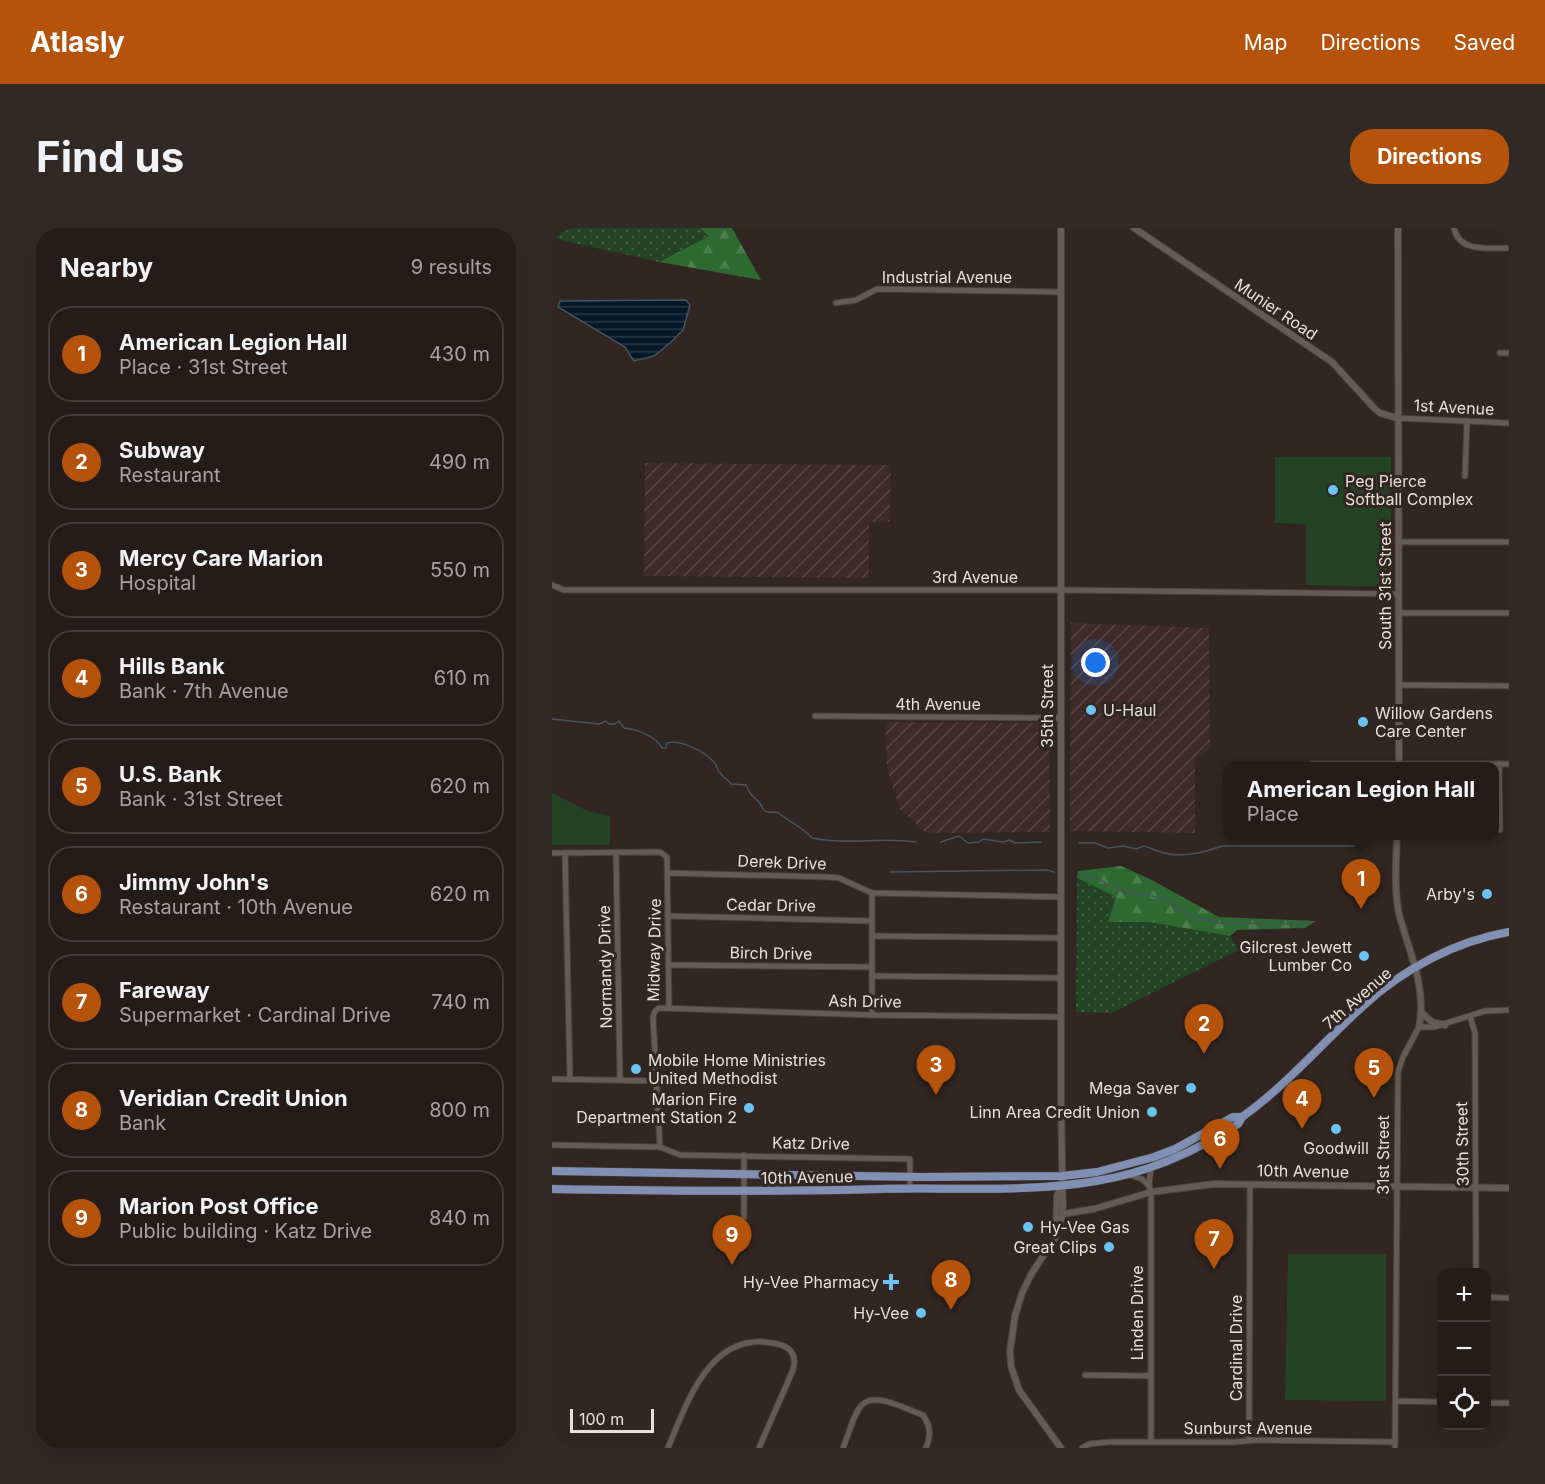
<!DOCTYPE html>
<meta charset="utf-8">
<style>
:root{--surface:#251c19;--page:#312926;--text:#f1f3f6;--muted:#a3a1a2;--line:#423a38;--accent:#b45309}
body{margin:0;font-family:Inter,sans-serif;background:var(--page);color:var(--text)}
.controls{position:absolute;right:18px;bottom:18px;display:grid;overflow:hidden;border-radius:12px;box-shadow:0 6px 24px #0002}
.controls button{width:54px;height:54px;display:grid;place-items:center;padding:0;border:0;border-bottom:2px solid var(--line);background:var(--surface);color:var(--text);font:30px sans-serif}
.scale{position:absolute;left:18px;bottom:15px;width:84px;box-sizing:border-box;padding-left:6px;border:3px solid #e6dfdb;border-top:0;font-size:16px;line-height:21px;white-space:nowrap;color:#e6dfdb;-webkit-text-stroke:4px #312621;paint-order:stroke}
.you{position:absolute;left:544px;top:435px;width:21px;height:21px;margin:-15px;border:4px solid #fff;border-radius:50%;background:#1a73e8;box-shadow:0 0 0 9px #1a73e833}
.badge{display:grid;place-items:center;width:39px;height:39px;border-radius:50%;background:var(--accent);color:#fff;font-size:20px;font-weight:700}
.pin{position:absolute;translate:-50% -50px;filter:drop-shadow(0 2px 3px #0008)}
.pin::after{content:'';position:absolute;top:32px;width:21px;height:18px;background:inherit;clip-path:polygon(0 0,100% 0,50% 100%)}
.popup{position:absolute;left:671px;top:534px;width:276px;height:78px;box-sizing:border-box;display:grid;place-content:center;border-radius:12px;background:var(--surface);filter:drop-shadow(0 2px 4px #0005);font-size:20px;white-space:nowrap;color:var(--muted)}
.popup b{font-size:22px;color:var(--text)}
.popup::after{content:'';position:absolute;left:50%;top:100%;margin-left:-12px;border:12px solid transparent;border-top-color:var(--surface)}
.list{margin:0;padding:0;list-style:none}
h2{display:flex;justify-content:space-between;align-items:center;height:78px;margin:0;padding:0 24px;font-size:26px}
h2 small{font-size:20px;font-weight:400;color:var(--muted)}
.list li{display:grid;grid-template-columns:39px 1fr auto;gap:18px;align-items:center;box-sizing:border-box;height:96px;margin:0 12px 12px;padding:0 12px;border:2px solid var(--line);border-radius:24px}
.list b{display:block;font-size:22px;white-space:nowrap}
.list p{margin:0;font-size:20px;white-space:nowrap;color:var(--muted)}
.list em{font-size:20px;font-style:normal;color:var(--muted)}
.icon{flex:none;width:33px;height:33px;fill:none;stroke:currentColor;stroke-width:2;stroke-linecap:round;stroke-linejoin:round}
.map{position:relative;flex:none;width:957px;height:1220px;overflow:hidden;border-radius:24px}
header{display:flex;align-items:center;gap:36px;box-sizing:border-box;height:84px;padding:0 30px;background:var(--accent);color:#fff}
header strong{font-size:28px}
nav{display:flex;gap:33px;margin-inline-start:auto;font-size:21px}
.intro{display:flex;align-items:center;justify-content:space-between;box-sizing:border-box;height:144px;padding:0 36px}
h1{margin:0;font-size:42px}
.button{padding:15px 27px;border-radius:24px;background:var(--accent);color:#fff;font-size:21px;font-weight:700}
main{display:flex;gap:36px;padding:0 36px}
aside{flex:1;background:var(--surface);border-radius:24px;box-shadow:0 6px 24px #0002}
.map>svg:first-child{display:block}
.industrial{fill:url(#industrial-furrows)}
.grass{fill:url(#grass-dots)}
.forest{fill:url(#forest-firs)}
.park{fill:#234424}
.water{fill:url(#water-rules);stroke:#47545e;stroke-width:1.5}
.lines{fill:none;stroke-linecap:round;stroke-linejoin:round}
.stream{stroke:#47545e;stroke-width:1.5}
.minor-casing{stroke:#49413c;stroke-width:7}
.tertiary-casing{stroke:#49413c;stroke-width:8}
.primary-casing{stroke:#49413c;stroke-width:9}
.minor{stroke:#665a54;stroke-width:5}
.tertiary{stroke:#665a54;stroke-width:6}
.primary{stroke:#8190b2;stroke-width:8}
.poi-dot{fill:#6ac3f1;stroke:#312621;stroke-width:2}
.labels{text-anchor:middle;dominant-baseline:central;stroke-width:6;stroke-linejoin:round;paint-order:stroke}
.street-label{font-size:16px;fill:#e6dfdb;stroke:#312621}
.poi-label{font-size:16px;fill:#e6dfdb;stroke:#312621;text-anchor:end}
</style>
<header>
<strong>Atlasly</strong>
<nav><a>Map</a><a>Directions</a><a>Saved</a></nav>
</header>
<div class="intro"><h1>Find us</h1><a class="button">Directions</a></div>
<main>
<aside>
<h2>Nearby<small>9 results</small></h2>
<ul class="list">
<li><span class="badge">1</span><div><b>American Legion Hall</b><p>Place · 31st Street</p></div><em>430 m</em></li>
<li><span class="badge">2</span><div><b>Subway</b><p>Restaurant</p></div><em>490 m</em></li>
<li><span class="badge">3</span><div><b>Mercy Care Marion</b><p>Hospital</p></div><em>550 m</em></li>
<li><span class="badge">4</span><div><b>Hills Bank</b><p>Bank · 7th Avenue</p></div><em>610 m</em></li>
<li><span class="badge">5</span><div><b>U.S. Bank</b><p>Bank · 31st Street</p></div><em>620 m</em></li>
<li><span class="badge">6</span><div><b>Jimmy John's</b><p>Restaurant · 10th Avenue</p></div><em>620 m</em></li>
<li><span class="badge">7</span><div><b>Fareway</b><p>Supermarket · Cardinal Drive</p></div><em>740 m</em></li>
<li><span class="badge">8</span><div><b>Veridian Credit Union</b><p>Bank</p></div><em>800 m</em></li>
<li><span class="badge">9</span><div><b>Marion Post Office</b><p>Public building · Katz Drive</p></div><em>840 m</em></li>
</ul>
</aside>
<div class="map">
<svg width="957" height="1220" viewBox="0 0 957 1220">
<defs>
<pattern id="industrial-furrows" width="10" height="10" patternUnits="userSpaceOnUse" patternTransform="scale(1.5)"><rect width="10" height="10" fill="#3e2a28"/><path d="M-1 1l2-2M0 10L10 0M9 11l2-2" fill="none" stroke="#5a4847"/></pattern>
<pattern id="grass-dots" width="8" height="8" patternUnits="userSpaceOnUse" patternTransform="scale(1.5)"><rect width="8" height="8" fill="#234424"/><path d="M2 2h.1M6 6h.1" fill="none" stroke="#435f43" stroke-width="1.8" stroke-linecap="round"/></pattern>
<pattern id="forest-firs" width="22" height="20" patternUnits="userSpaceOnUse" patternTransform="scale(1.5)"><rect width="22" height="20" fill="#2d6930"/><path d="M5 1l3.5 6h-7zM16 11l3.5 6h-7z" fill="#4b7e4d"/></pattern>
<pattern id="water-rules" width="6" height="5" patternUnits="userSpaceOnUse" patternTransform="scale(1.5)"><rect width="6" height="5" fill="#031828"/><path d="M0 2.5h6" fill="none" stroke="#283947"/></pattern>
</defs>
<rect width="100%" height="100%" fill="#312621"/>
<g class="industrial">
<path d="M93,235l246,2 -1,57h-21v56l-225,-2z"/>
<path d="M519,395l138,5 1,121 -15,9v75l-125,-2z"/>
<path d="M333,494l164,1 1,109 -124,1 -26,-24 -13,-40z"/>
</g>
<g class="grass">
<path d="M0,0h148l10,7 -51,27 -107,-24z"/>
<path d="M525,650l39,19 -8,25h41l81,14 9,14 -127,63 -36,-1z"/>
</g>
<g class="forest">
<path d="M148,0h32l29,52 -102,-18 50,-26z"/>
<path d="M569,638l29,13 69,38 97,4 -11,7 -68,2 -7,6 -81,-14h-41l8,-25 -39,-19 1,-7z"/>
</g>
<g class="park">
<path d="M723,229h116v130l-85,-2v-61l-31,-1z"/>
<path d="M0,565l35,18 23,5v29h-58z"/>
<path d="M736,1026h98v147l-101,-1z"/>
</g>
<path class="water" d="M134,72l4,5 -7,25 -13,13 -16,13 -20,5 -9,-14 -67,-40 2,-6z"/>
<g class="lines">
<g class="stream">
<path d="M0,491l47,5 7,-3 3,3h6l4,-3 5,7c12,1 32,8 38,20h4l1,-5c14,-4 36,8 47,19 3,3 3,9 7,12 3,4 6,5 10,10l15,1c5,11 5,9 12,16 8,8 1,12 19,11 11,9 25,15 35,26 34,7 69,-1 104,4"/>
<path d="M389,614l18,-6 9,7 11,-1 4,-3 20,3 7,-2 5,3 26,-1"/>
<path d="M527,615h16l13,5 16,-2 12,3 8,-3c5,1 9,4 14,5 20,8 45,2 64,-5h134"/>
<path d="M338,644l157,-2 7,2"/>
<path d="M525,648c23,-2 28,10 48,16 6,2 12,1 18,2 11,2 22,5 32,10l1,6 9,1 6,5 29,7 70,1 17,-3"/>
</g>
<g class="minor-casing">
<g id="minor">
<path d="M902,0c5,25 36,20 55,20"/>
<path d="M284,75l20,-3 21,-11 183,3"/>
<path d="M948,125h9"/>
<path d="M845,190l112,5"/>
<path d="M913,248l2,-55"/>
<path d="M846,314h111"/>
<path d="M0,357l12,5h497l338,4"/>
<path d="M847,385h110"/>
<path d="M847,457l110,1"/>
<path d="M263,488l246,2"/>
<path d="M760,536h197"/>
<path d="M947,536l1,66"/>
<path d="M0,625l108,-1 7,5 2,151"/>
<path d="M13,625l5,226"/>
<path d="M64,625l4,227"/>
<path d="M116,645l160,4 11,1 33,15 189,4"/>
<path d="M116,688l204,5"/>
<path d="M320,708l189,2"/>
<path d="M117,737l203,2"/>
<path d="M320,748l189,2"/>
<path d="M320,787v-122"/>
<path d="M918,788l5,17 1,239"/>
<path d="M0,851l104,2"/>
<path d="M0,917l108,2 20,8 230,4v29"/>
<path d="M108,919l-7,-130 2,-6 4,-3 213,7 189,2"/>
<path d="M578,947l12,4 7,7"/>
<path d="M192,989v-62"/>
<path d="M934,1069l23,1"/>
<path d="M533,1147l66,1"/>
<path d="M844,1173l46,1"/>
<path d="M934,1175h23"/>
<path d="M697,1212l1,-256"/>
<path d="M599,1214v-250l-2,-6 2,-19"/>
<path d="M116,1220c20,-48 44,-123 113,-103 13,4 15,14 12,25l-34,78"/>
<path d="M291,1220c5,-11 11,-37 20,-44 13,-12 45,6 60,11 8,12 8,20 3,33"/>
<path d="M530,1220l7,-4 19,-2h127l21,-2 139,2"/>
<path d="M843,1220l3,-376 5,-15 16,-30h15l51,-16 24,-1"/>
</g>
</g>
<g class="tertiary-casing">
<g id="tertiary">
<path d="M582,0l198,134 43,47 5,4 17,5"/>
<path d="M846,0l1,538"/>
<path d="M845,608c-1,24 -3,54 2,78 10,38 28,73 20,113"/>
<path d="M870,785l10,9 13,3"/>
<path d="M511,986l31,-5 57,-17 63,-8 295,4"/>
<path d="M504,1006l1,-38 5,-11"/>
<path d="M509,1220l-42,-58 -8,-24 -1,-15 5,-35 7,-23 10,-20 23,-35 8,-24 -2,-116v-870"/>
</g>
</g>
<g class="primary-casing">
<g id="primary">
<path d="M0,943l368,6 142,-1 35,-4 57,-15 21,-8 58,-32h9"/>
<path d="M0,961c109,2 218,3 327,0 69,-2 149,4 217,-8 51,-8 99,-29 142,-57l4,-7c45,-32 80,-74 121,-111 40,-37 93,-65 146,-74"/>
</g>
</g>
<use href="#minor" class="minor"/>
<use href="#tertiary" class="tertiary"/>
<use href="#primary" class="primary"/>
</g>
<g class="poi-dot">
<circle cx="781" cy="262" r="6"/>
<circle cx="539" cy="482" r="6"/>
<circle cx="811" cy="494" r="6"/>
<circle cx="935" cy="666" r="6"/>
<circle cx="812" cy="728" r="6"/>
<circle cx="84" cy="841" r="6"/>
<circle cx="639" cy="860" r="6"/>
<circle cx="197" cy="880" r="6"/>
<circle cx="600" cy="884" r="6"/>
<circle cx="784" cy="901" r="6"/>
<circle cx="476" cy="999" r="6"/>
<circle cx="557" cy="1019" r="6"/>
<path d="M336 1045h6v6h6v6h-6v6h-6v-6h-6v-6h6z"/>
<circle cx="369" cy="1085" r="6"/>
</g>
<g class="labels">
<g class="street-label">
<text x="395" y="49">Industrial Avenue</text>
<text transform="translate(724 81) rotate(34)">Munier Road</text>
<text transform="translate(902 179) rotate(3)">1st Avenue</text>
<text x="423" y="349">3rd Avenue</text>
<text transform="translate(833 358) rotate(-90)">South 31st Street</text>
<text x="386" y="476">4th Avenue</text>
<text transform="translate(495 478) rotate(-90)">35th Street</text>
<text transform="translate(230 634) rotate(2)">Derek Drive</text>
<text transform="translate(219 677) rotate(1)">Cedar Drive</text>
<text transform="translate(102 722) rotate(-89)">Midway Drive</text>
<text transform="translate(219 725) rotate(1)">Birch Drive</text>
<text transform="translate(53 739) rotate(-91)">Normandy Drive</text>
<text transform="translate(805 770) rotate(-41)">7th Avenue</text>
<text transform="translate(313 773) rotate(1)">Ash Drive</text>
<text transform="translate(259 915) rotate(1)">Katz Drive</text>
<text transform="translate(910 916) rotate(-91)">30th Street</text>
<text transform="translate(831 927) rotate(-90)">31st Street</text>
<text transform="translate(751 943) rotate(1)">10th Avenue</text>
<text transform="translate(255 949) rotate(-1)">10th Avenue</text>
<text transform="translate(585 1085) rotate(-90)">Linden Drive</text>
<text transform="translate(684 1120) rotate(-90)">Cardinal Drive</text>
<text x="696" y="1200">Sunburst Avenue</text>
</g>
<g class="poi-label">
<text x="793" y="253" text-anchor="start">Peg Pierce<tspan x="793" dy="18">Softball Complex</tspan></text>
<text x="551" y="482" text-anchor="start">U-Haul</text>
<text x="823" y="485" text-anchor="start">Willow Gardens<tspan x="823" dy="18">Care Center</tspan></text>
<text x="923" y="666">Arby's</text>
<text x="800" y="719">Gilcrest Jewett<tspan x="800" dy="18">Lumber Co</tspan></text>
<text x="96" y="832" text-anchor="start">Mobile Home Ministries<tspan x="96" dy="18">United Methodist</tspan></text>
<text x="627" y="860">Mega Saver</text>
<text x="185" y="871">Marion Fire<tspan x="185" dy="18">Department Station 2</tspan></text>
<text x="588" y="884">Linn Area Credit Union</text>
<text x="784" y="920" text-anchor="middle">Goodwill</text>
<text x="488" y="999" text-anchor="start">Hy-Vee Gas</text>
<text x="545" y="1019">Great Clips</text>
<text x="327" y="1054">Hy-Vee Pharmacy</text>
<text x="357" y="1085">Hy-Vee</text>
</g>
</g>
</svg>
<div class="controls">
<button>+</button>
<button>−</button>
<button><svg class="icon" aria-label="locate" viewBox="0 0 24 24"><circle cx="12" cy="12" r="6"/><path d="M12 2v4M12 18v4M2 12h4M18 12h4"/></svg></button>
</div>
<div class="scale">100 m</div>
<div class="you"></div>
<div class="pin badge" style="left:809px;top:681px">1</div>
<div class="popup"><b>American Legion Hall</b>Place</div>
<div class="pin badge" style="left:652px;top:826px">2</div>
<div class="pin badge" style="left:384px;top:867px">3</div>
<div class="pin badge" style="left:750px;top:901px">4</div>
<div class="pin badge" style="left:822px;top:870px">5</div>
<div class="pin badge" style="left:668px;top:941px">6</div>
<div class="pin badge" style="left:662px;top:1041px">7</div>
<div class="pin badge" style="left:399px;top:1082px">8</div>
<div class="pin badge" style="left:180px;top:1037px">9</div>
</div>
</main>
